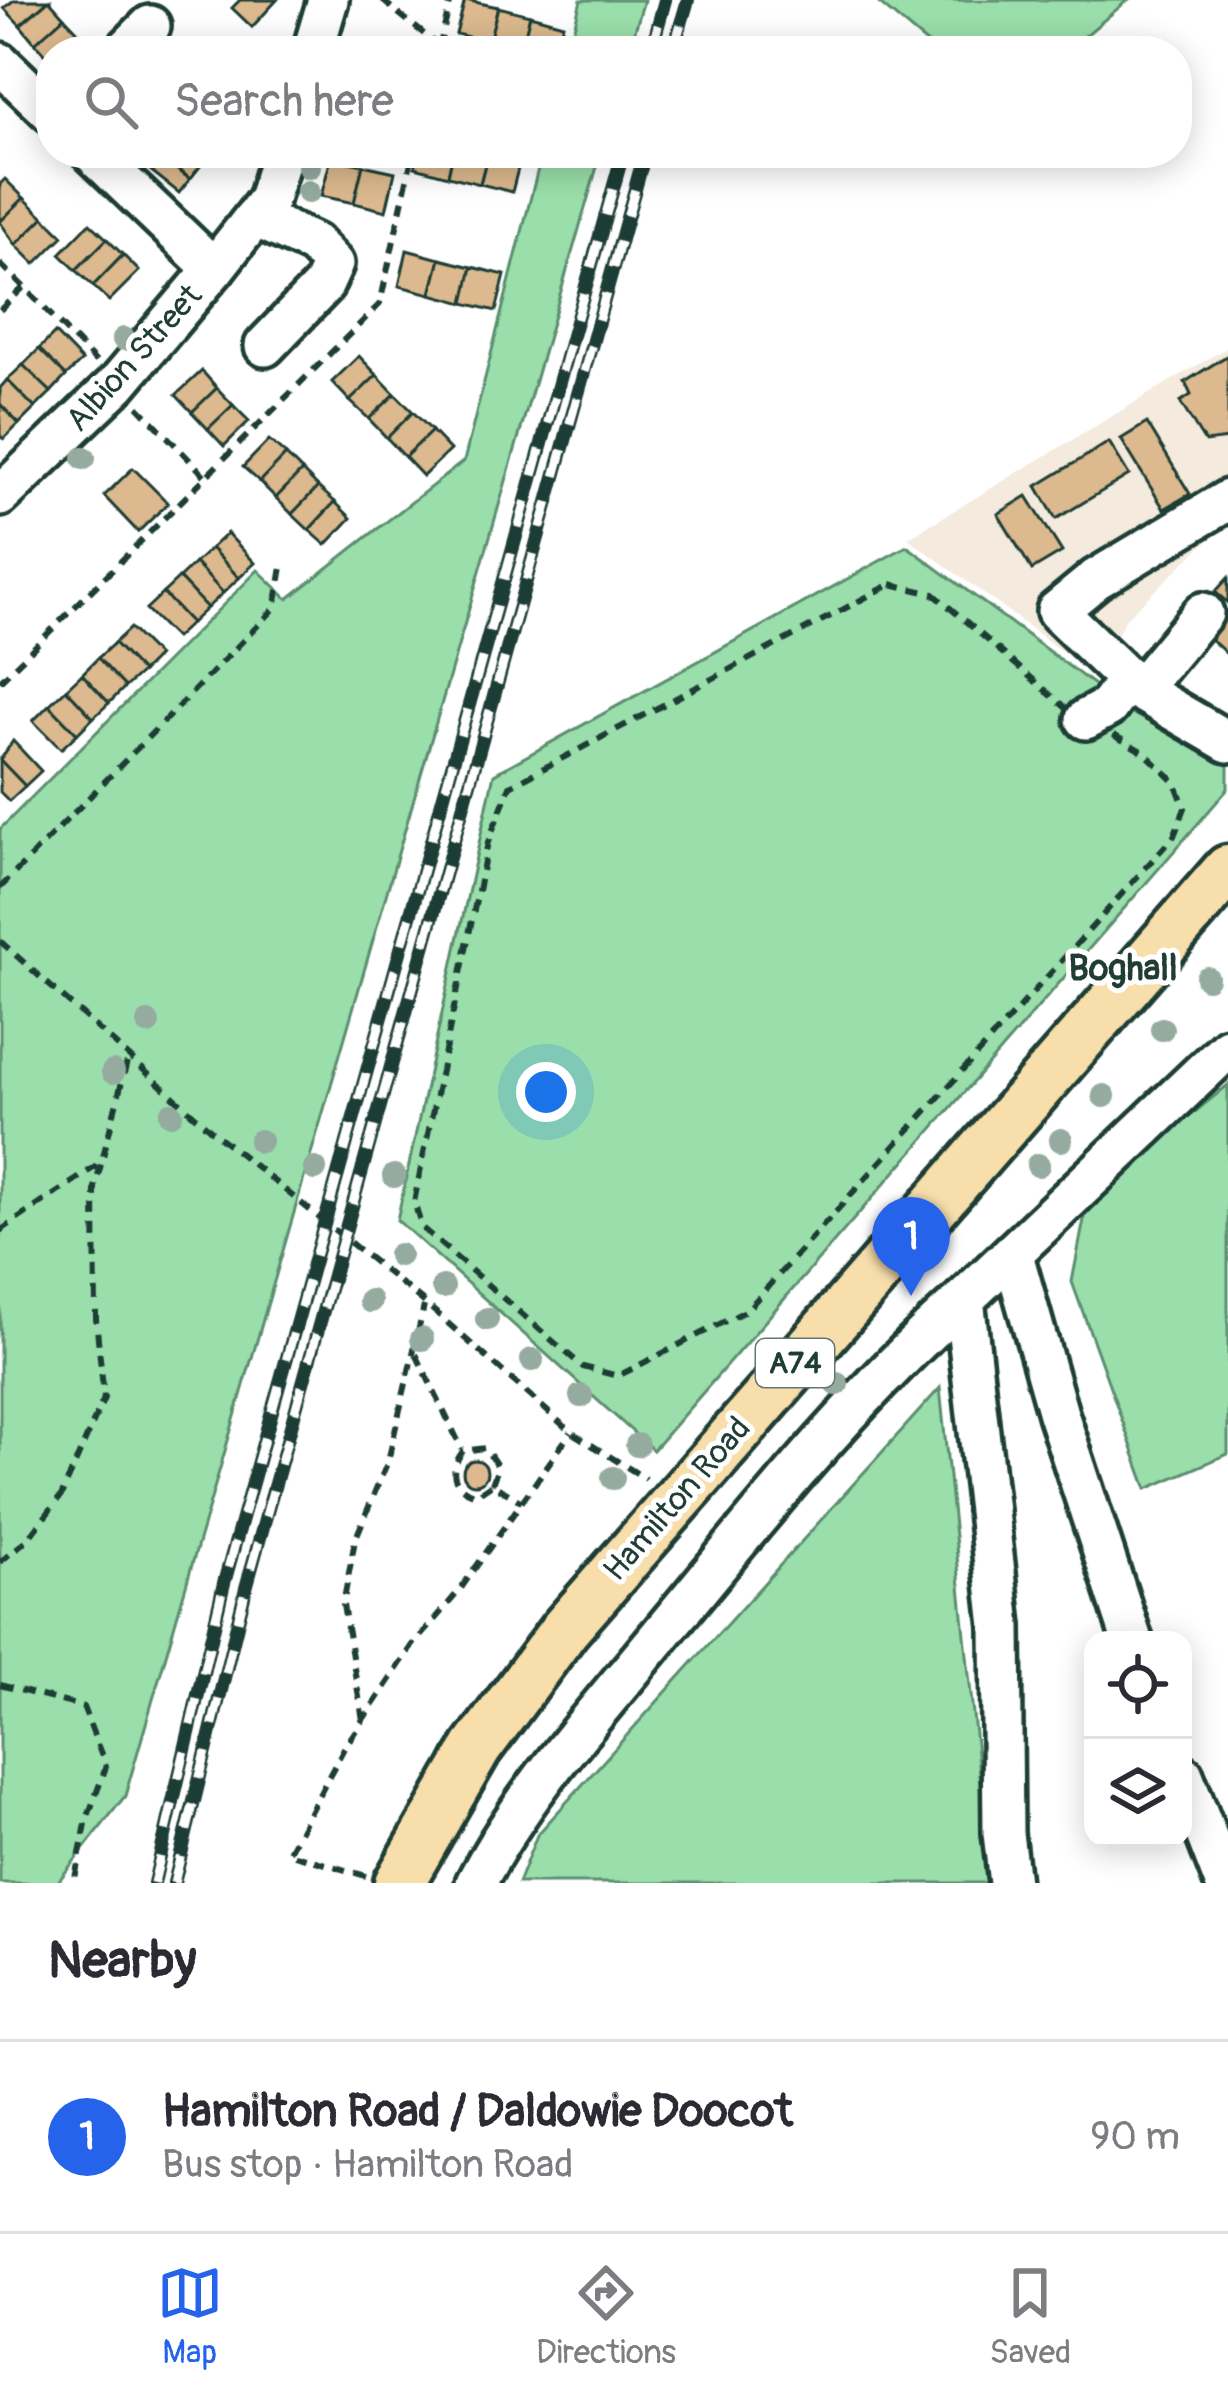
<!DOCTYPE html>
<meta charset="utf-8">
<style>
:root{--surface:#fff;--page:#f7f7f7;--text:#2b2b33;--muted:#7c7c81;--line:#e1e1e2;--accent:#2563eb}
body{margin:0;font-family:Pangolin,sans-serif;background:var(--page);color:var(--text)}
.controls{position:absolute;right:36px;bottom:36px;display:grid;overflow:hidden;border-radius:24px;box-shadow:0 6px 30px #0003}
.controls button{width:108px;height:108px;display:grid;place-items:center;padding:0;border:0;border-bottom:3px solid var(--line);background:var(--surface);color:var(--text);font:60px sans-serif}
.you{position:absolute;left:546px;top:1092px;width:42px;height:42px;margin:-30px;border:9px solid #fff;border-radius:50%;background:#1a73e8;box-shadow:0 0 0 18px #1a73e833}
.badge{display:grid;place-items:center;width:78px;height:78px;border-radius:50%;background:var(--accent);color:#fff;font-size:39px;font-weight:700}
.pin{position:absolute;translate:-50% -99px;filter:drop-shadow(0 3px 6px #0008)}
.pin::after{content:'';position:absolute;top:63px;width:42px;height:36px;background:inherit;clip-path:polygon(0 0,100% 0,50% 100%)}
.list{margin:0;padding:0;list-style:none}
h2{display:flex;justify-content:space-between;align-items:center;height:156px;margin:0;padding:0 48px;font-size:51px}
h2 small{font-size:39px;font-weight:400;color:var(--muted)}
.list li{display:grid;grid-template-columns:78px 1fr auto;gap:36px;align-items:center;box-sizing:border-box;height:192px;padding:0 48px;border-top:3px solid var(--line)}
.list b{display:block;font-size:45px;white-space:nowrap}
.list p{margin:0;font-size:39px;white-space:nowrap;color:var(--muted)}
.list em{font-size:39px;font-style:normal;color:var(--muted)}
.icon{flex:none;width:66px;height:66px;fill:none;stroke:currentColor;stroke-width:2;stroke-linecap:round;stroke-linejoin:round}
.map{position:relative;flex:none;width:1228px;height:1883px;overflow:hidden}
.search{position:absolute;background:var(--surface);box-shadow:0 6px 30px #0003;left:36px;right:36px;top:36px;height:132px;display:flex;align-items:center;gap:30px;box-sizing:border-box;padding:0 42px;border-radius:48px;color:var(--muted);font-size:45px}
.sheet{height:348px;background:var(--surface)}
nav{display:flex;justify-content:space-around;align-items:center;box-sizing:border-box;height:168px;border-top:3px solid var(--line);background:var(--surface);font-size:33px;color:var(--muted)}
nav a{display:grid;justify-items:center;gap:6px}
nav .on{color:var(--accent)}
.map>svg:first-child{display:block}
.built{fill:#f4eadd}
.green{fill:#9adfab;stroke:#5c8e70;stroke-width:3}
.building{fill:#dcb98e;stroke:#1f3d34;stroke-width:3}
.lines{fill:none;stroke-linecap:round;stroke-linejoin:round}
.minor-casing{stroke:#1f3d34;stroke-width:48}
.major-casing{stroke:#1f3d34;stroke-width:57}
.path{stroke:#1f3d34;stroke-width:6;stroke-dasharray:12 9;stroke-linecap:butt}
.minor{stroke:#fff;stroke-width:39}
.major{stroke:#f8deab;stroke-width:48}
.rail-casing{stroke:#1f3d34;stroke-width:14}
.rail{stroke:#fff;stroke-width:9;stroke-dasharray:27;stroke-linecap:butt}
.tree{fill:#95aba0}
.labels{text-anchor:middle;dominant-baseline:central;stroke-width:10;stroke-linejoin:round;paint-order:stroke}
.shield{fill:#fff;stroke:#627771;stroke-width:3}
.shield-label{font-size:30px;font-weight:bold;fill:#1f3d34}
.street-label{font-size:33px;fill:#1f3d34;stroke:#fff}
.neighbourhood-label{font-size:36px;font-weight:bold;fill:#1f3d34;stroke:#fff}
</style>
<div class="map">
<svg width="1228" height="1883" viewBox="0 0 1228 1883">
<rect width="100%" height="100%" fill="#fff"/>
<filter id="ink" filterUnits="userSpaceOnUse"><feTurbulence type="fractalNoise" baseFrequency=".00833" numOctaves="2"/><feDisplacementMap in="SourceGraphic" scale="24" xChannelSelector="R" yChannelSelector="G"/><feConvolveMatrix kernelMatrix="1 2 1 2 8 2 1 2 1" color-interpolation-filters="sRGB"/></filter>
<g filter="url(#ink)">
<path class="built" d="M1228,347v174l-102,97 -32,57 -186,-137z"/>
<g class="green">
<path d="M581,0h63l-15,51h-61z"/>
<path d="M875,0h253l-61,51h-131z"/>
<path d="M542,153h59l-476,1643 -68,87h-57v-1054l258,-259 30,29 176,-138z"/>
<path d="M907,546l226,168 95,48v27l-575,661 -256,-230 97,-446z"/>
<path d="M1228,1085v369l-81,35 -75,-207 16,-83z"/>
<path d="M940,1388l50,495h-472l19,-48z"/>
</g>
<g class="building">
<path d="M14,0h35l-29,25 -16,-17z"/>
<path d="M49,0l15,17 -29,26 -15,-18z"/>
<path d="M240,0h37l-25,27 -20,-19z"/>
<path d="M465,0l33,7 -9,35 -33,-8z"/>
<path d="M498,7l32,8 -9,35 -32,-8z"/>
<path d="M530,15l33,9 -8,27 -34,-1z"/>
<path d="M64,17l16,17 -20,17h-9l-1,9 -15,-17z"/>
<path d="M155,153l35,26 -11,14 -34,-27z"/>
<path d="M159,153h29l14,11 -12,15z"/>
<path d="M419,153h34l-5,23 -33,-9z"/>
<path d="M453,153h35l-8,31 -32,-8z"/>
<path d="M488,153l33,4 -9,35 -32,-8z"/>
<path d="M331,158l32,7 -9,38 -33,-7z"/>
<path d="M363,165l32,7 -9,39 -32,-8z"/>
<path d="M5,179l19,19 -24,24v-38z"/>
<path d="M24,198l20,19 -28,28 -16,-23z"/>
<path d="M44,217l19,19 -28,28 -19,-19z"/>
<path d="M90,223l17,16 -31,31 -16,-16z"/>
<path d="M107,239l16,16 -30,31 -17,-16z"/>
<path d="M407,250l33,9 -9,35 -32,-8z"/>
<path d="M123,255l16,16 -30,30 -16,-15z"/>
<path d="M440,259l32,8 -8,36 -33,-9z"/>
<path d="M472,267l33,8 -9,36 -32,-8z"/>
<path d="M55,333l27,28 -16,15 -27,-27z"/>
<path d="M39,349l27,27 -15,16 -28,-27z"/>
<path d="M1228,355v84l-23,3 -25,-40 11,-7 -6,-13z"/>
<path d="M359,356l18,19 -27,26 -18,-19z"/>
<path d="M23,365l28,27 -16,16 -28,-28z"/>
<path d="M202,371l15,17 -25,24 -16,-17z"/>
<path d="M377,375l18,19 -26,25 -19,-18z"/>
<path d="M7,380l28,28 -16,16 -19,-20v-16z"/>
<path d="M217,388l16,17 -25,24 -16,-17z"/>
<path d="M395,394l18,18 -26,26 -18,-19z"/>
<path d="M0,404l19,20 -15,15 -4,-4z"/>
<path d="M233,405l16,16 -25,25 -16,-17z"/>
<path d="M413,412l19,19 -27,26 -18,-19z"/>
<path d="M1147,423l43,71 -26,15 -43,-70z"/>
<path d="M432,431l18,19 -27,26 -18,-19z"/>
<path d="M269,440l17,15 -26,27 -17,-15z"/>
<path d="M1109,442l20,33 -73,44 -19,-33z"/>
<path d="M286,455l16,16 -26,27 -16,-16z"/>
<path d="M133,468l35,35 -30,29 -34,-36z"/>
<path d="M302,471l16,16 -26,27 -16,-16z"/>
<path d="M318,487l17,15 -26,28 -17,-16z"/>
<path d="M1027,496l35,56 -30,18 -34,-56z"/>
<path d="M335,502l16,16 -25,27 -17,-15z"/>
<path d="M227,533l28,30 -16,15 -28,-30z"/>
<path d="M211,548l28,30 -16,15 -28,-30z"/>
<path d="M195,563l28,30 -16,15 -28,-30z"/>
<path d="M179,578l28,30 -16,15 -28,-30z"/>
<path d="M1228,578v25l-13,-11z"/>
<path d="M163,593l28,30 -16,15 -29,-29z"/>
<path d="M1228,610v45l-22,-20z"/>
<path d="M130,628l28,28 -16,16 -28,-29z"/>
<path d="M114,643l28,29 -17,15 -27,-29z"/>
<path d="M98,658l27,29 -16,16 -27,-29z"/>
<path d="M82,674l27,29 -16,15 -27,-29z"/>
<path d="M66,689l27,29 -16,16 -28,-29z"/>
<path d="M49,705l28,29 -16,15 -28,-28z"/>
<path d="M13,741l28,30 -16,15 -25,-26z"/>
<path d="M0,760l25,26 -16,15 -9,-9z"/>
<circle cx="475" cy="1472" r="12"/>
</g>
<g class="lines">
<g class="minor-casing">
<g id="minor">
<path d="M125,51l25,-25"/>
<path d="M313,51l15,-51"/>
<path d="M0,63l51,49"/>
<path d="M93,153l121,116"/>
<path d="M256,217l58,27 19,20 -10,22 -58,60"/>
<path d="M0,496l117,-112 97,-115 54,-69 14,-47"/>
<path d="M1203,613l-64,77 -82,-79 39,-32 132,-79"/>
<path d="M1139,690l89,52"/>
<path d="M1086,719l22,-12 20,-28"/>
<path d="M1013,1255l45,159 74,226"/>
<path d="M1183,1775l42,108"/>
<path d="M476,1883c47,-90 116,-165 180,-243 98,-118 193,-239 308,-341"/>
<path d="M1009,1883l-6,-50 -2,-207 -37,-327 264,-251"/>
</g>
</g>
<g class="major-casing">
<path id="major" d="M399,1883l78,-135 88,-119 663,-759"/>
</g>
<g class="path">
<path d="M382,0l63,51"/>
<path d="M439,48l12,-48"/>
<path d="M0,264l24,23"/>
<path d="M0,310l24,-23 72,75"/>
<path d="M138,406l68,71"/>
<path d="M891,584l43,10 131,113 80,46 30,29 10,26 -11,28 -427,474 -129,66 -35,-9 -161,-139 -8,-26 74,-360 22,-56z"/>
<path d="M0,681l380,-377 33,-151"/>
<path d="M0,888l275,-280 7,-41"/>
<path d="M0,941l213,191 212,171 146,129 75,47"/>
<path d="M0,1231l101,-68"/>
<path d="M416,1354l46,95"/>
<path d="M492,1484l6,-17 -13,-19 -22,3c-15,20 -11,36 13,44l16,-11 30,18"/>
<path d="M0,1562l28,-23 33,-43 43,-98 -8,-79 -1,-131 34,-134"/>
<path d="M0,1685l83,22 23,60 -19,52 -13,64"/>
<path d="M363,1720l-20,-115 12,-65 33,-79 36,-155"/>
<path d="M366,1876l-78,-23 56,-105 69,-103 46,-54 112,-159"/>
</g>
<use href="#minor" class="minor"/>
<use href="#major" class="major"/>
<g class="rail-casing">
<g id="rail">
<path d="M651,51l14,-51"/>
<path d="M673,51l15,-51"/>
<path d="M154,1883l70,-300 399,-1430"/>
<path d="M174,1883l72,-295 399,-1435"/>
</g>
</g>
<use href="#rail" class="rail"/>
</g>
<g class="tree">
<circle cx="309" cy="167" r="12"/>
<circle cx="308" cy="192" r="12"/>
<circle cx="124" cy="339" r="12"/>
<circle cx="84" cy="458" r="12"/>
<circle cx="1207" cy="978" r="12"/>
<circle cx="148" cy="1023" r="12"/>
<circle cx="1162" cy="1029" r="12"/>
<circle cx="113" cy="1072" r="12"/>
<circle cx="1104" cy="1096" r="12"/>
<circle cx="171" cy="1114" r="12"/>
<circle cx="1061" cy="1140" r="12"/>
<circle cx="260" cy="1141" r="12"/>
<circle cx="1038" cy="1165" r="12"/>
<circle cx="315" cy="1169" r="12"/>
<circle cx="394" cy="1176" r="12"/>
<circle cx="399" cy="1255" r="12"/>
<circle cx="443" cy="1287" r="12"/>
<circle cx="370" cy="1301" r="12"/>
<circle cx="487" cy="1319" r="12"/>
<circle cx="422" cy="1339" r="12"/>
<circle cx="532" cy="1360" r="12"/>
<circle cx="837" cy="1384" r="12"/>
<circle cx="581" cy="1396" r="12"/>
<circle cx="637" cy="1445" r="12"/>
<circle cx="613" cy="1478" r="12"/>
</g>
</g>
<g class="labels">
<rect class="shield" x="756" y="1339" width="78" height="48" rx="9"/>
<g class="shield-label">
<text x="795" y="1363">A74</text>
</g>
<g class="street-label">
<text transform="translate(134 358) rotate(-48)">Albion Street</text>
<text transform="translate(677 1499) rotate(-49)">Hamilton Road</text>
</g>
<g class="neighbourhood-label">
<text x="1123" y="968">Boghall</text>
</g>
</g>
</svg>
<div class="controls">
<button><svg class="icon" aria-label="locate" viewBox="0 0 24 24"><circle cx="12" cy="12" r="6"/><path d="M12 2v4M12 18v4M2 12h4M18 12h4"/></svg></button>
<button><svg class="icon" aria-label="layers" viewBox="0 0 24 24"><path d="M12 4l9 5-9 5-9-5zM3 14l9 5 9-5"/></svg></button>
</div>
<div class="you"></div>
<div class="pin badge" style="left:911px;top:1296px">1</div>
<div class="search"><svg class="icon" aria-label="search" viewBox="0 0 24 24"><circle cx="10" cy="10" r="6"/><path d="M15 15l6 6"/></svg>Search here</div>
</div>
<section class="sheet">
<h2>Nearby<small></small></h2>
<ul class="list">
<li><span class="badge">1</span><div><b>Hamilton Road / Daldowie Doocot</b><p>Bus stop · Hamilton Road</p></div><em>90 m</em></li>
</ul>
</section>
<nav>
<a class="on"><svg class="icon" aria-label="map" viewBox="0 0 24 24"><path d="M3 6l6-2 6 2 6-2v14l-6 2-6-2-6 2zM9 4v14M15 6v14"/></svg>Map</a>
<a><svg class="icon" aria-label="directions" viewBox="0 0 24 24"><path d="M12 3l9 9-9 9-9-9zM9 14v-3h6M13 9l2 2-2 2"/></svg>Directions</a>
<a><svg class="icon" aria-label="saved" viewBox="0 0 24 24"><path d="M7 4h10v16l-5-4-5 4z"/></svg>Saved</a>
</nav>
